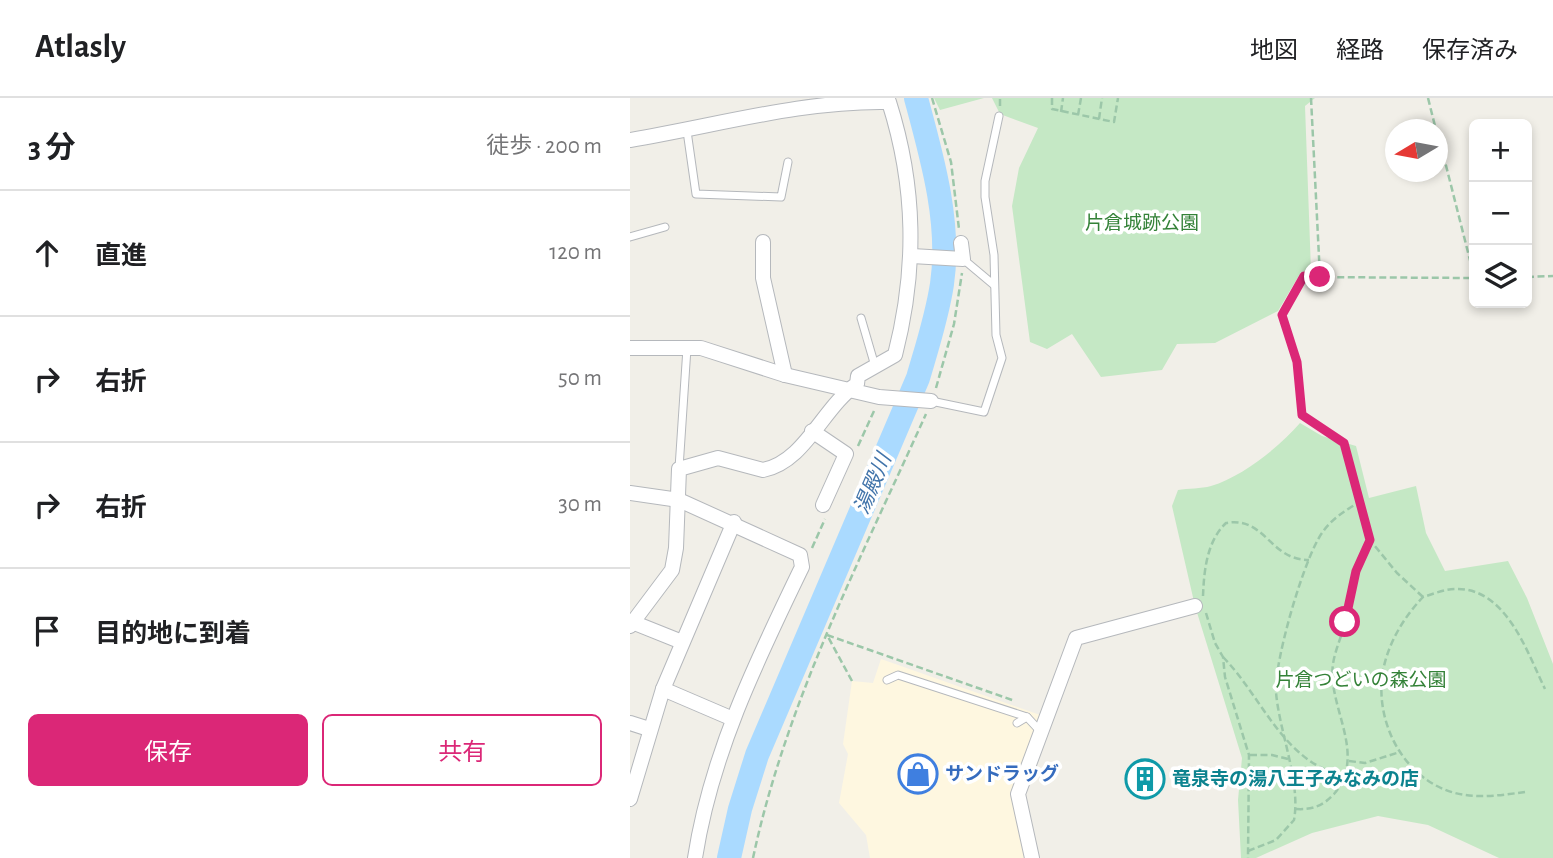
<!DOCTYPE html>
<html lang="ja">
<meta charset="utf-8">
<style>
:root{--surface:#fff;--page:#f2f2f2;--text:#202124;--muted:#757577;--line:#e0e0e0;--accent:#db2777}
body{margin:0;font-family:"Alegreya Sans","Noto Sans JP",sans-serif;background:var(--page);color:var(--text)}
.controls{position:absolute;right:21px;top:21px;display:grid;overflow:hidden;border-radius:10px;box-shadow:0 4px 10px #0003}
.controls button{width:63px;height:63px;display:grid;place-items:center;padding:0;border:0;border-bottom:2px solid var(--line);background:var(--surface);color:var(--text);font:35px sans-serif}
.compass{position:absolute;left:755px;top:21px;width:63px;height:63px;border-radius:50%;background:var(--surface);box-shadow:0 4px 10px #0003;rotate:260deg}
.stop{position:absolute;width:21px;height:21px;margin:-16px;border:5px solid #db2777;border-radius:50%;background:#fff}
.stop.end{background:#db2777;border-color:#fff;box-shadow:0 2px 7px #0008}
.list{margin:0;padding:0;list-style:none}
h2{display:flex;justify-content:space-between;align-items:center;height:91px;margin:0;padding:0 28px;font-size:30px}
h2 small{font-size:23px;font-weight:400;color:var(--muted)}
.list li{display:grid;grid-template-columns:46px 1fr auto;gap:21px;align-items:center;box-sizing:border-box;height:126px;padding:0 28px;border-top:2px solid var(--line)}
.list b{display:block;font-size:26px;white-space:nowrap}
.list em{font-size:23px;font-style:normal;color:var(--muted)}
.actions{display:flex;gap:14px;padding:21px 28px}
.actions a{flex:1;padding:16px 0;border:2px solid var(--accent);border-radius:10px;text-align:center;font-size:24px;color:var(--accent)}
.actions .main{background:var(--accent);color:#fff}
.icon{flex:none;width:38px;height:38px;fill:none;stroke:currentColor;stroke-width:2;stroke-linecap:round;stroke-linejoin:round}
.map{position:relative;flex:none;width:923px;height:760px;overflow:hidden}
header{display:flex;align-items:center;gap:42px;box-sizing:border-box;height:98px;padding:0 35px;background:var(--surface);border-bottom:2px solid var(--line)}
header strong{font-size:33px}
nav{display:flex;gap:38px;margin-inline-start:auto;font-size:24px}
main{display:flex}
aside{flex:1;background:var(--surface)}
.map>svg:first-child{display:block}
.commercial{fill:#fef7e0}
.green{fill:#c5e8c5}
.lines{fill:none;stroke-linecap:round;stroke-linejoin:round}
.river{stroke:#aadaff;stroke-width:24}
.service-casing{stroke:#b5b8bc;stroke-width:9}
.minor-casing{stroke:#b5b8bc;stroke-width:16}
.path{stroke:#9cc7a9;stroke-width:2.5;stroke-dasharray:7 3.5;stroke-linecap:butt}
.service{stroke:#fff;stroke-width:7}
.minor{stroke:#fff;stroke-width:14}
.route{stroke:#db2777;stroke-width:9}
.labels{text-anchor:middle;dominant-baseline:central;stroke-width:7;stroke-linejoin:round;paint-order:stroke}
.park-label{font-size:19px;fill:#348238;stroke:#fff}
.shop-label{font-size:19px;font-weight:bold;fill:#366cbe;stroke:#fff;text-anchor:start}
.culture-label{font-size:19px;font-weight:bold;fill:#0d838f;stroke:#fff;text-anchor:start}
.water-label{font-size:21px;font-style:italic;fill:#4174aa;stroke:#fff}
</style>
<header>
<strong>Atlasly</strong>
<nav><a>地図</a><a>経路</a><a>保存済み</a></nav>
</header>
<main>
<aside>
<h2>3 分<small>徒歩 · 200 m</small></h2>
<ul class="list">
<li><svg class="icon" aria-label="ahead" viewBox="0 0 24 24"><path d="M12 20V5M6 11l6-6 6 6"/></svg><div><b>直進</b></div><em>120 m</em></li>
<li><svg class="icon" aria-label="right" viewBox="0 0 24 24"><path d="M7 20v-9h11M14 6l5 5-5 5"/></svg><div><b>右折</b></div><em>50 m</em></li>
<li><svg class="icon" aria-label="right" viewBox="0 0 24 24"><path d="M7 20v-9h11M14 6l5 5-5 5"/></svg><div><b>右折</b></div><em>30 m</em></li>
<li><svg class="icon" aria-label="arrive" viewBox="0 0 24 24"><path d="M6 21V4h12l-3 4 3 4H6"/></svg><div><b>目的地に到着</b></div></li>
</ul>
<div class="actions"><a class="main">保存</a><a>共有</a></div>
</aside>
<div class="map">
<svg width="923" height="760" viewBox="0 0 923 760">
<rect width="100%" height="100%" fill="#f1efe8"/>
<path class="commercial" d="M251,561l162,57 -29,78 14,64h-158l-4,-23 -27,-32 9,-49 -5,-10 9,-63 21,2z"/>
<g class="green">
<path d="M304,0h50l-44,12z"/>
<path d="M362,0h323l-10,8 6,165 -10,1 -23,39 -63,32 -38,1 -15,26 -61,7 -29,-43 -25,15 -17,-7 -18,-136 7,-38 19,-40 -38,-14z"/>
<path d="M670,325l22,13 34,10 13,52 47,-12 10,47 19,38 63,-10 19,37 26,66v194h-54l-71,-33 -50,-9 -66,17 -56,25h-15l-3,-58 4,-42 -47,-152 -23,-100 6,-16c10,-2 23,-1 33,-4 32,-10 67,-38 89,-63z"/>
</g>
<g class="lines">
<path class="river" d="M99,760l11,-49 17,-54 161,-377c9,-31 19,-61 24,-94 9,-61 -10,-127 -26,-186"/>
<g class="service-casing">
<g id="service">
<path d="M57,33l9,63 85,3 7,-35"/>
<path d="M0,139l35,-10"/>
<path d="M333,161l31,26"/>
<path d="M231,220l14,48"/>
<path d="M301,303l53,11 18,-54 -6,-23 -2,-80 -9,-58v-16l14,-65"/>
<path d="M49,370l8,-120"/>
<path d="M257,582l11,-5 129,42 13,14"/>
<path d="M387,625l10,-6"/>
</g>
</g>
<g class="minor-casing">
<g id="minor">
<path d="M0,42c85,-14 173,-40 259,-38 27,85 28,167 6,253l-37,21 -1,8c-34,23 -52,78 -94,86l-45,-12 -39,11 -3,79 -4,22 -42,56"/>
<path d="M133,144v36l22,97"/>
<path d="M282,158l51,3 -2,-16"/>
<path d="M0,250h71l84,27 94,22 52,4"/>
<path d="M182,333l34,23 -23,51"/>
<path d="M0,395l49,7 121,55 2,12c-45,93 -91,187 -107,291"/>
<path d="M2,524l50,20"/>
<path d="M33,591l70,30"/>
<path d="M0,625l19,6"/>
<path d="M0,701l33,-110 71,-167"/>
<path d="M402,760l-14,-64 58,-156 119,-32"/>
</g>
</g>
<g class="path">
<path d="M302,0l19,64 8,67"/>
<path d="M422,0v11l62,13 4,-24"/>
<path d="M681,0l9,179"/>
<path d="M798,0l8,32"/>
<path d="M370,8v-8"/>
<path d="M431,14l2,-14"/>
<path d="M448,17l3,-17"/>
<path d="M469,21l3,-21"/>
<path d="M808,36l36,142"/>
<path d="M897,179l26,-1"/>
<path d="M306,290l18,-64 8,-51"/>
<path d="M228,348l16,-35"/>
<path d="M182,450l13,-29"/>
<path d="M573,498c1,-26 4,-55 23,-73 40,-7 43,37 83,37"/>
<path d="M793,499l-26,-24 -27,-33 -26,-97 -42,-28 -5,-53 -16,-47 23,-38 170,1"/>
<path d="M576,515l9,30 8,14 2,20 24,78 -1,103"/>
<path d="M593,559c40,41 60,105 121,119"/>
<path d="M222,583l-25,-46 188,66"/>
<path d="M620,657h22l16,4"/>
<path d="M719,663l16,2 35,-11"/>
<path d="M895,694c-23,3 -47,7 -70,1 -53,-14 -83,-75 -71,-127 6,-26 21,-50 39,-69 10,-3 22,-8 32,-8 51,-2 72,63 90,100"/>
<path d="M666,711c16,1 27,-3 38,-15 34,-40 -7,-87 -1,-130 2,-14 9,-28 12,-42 8,-28 12,-55 25,-82"/>
<path d="M618,753l28,-11 18,-20c7,-38 -15,-89 -18,-128 -2,-30 28,-134 46,-159 9,-14 23,-22 37,-31"/>
<path d="M123,760c33,-155 108,-300 173,-444"/>
</g>
<use href="#service" class="service"/>
<use href="#minor" class="minor"/>
</g>
<g class="lines">
<path class="route" d="M690,179l-16,-1 -22,39 15,47 5,53 42,28 26,97 -14,31 -11,51"/>
</g>
<defs>
<g id="shop-ring" transform="scale(2.0125)"><circle r="9.5" fill="#fff" stroke="#3f7fe0" stroke-width="1.5"/><path d="M-5-2.5h2.3a2.7 3.5 0 0 1 5.4 0H5L5.5 6h-11ZM-1.5-2.5h3a1.5 2.3 0 0 0-3 0Z" fill="#3f7fe0"/></g>
<g id="building-ring" transform="scale(2.0125)"><circle r="9.5" fill="#fff" stroke="#0f9aa8" stroke-width="1.5"/><path d="M-4-6H4V6H1V3H-1V6H-4ZM-2.5-4.3h1.7v1.8h-1.7ZM.8-4.3h1.7v1.8H.8ZM-2.5-1h1.7V.8h-1.7ZM.8-1h1.7V.8H.8Z" fill="#0f9aa8"/></g>
</defs>
<g fill-rule="evenodd">
<use href="#shop-ring" x="288" y="676"/>
<use href="#building-ring" x="515" y="681"/>
</g>
<g class="labels">
<g class="park-label">
<text x="512" y="125">片倉城跡公園</text>
<text x="731" y="582">片倉つどいの森公園</text>
</g>
<g class="shop-label">
<text x="315" y="676">サンドラッグ</text>
</g>
<g class="culture-label">
<text x="542" y="681">竜泉寺の湯八王子みなみの店</text>
</g>
<g class="water-label">
<text transform="translate(243 386) rotate(-67)">湯殿川</text>
</g>
</g>
</svg>
<div class="controls">
<button>+</button>
<button>−</button>
<button><svg class="icon" aria-label="layers" viewBox="0 0 24 24"><path d="M12 4l9 5-9 5-9-5zM3 14l9 5 9-5"/></svg></button>
</div>
<svg class="compass" viewBox="-18 -18 36 36"><path d="M0-13l5 13h-10z" fill="#e53935"/><path d="M0 13l5-13h-10z" fill="#757577"/></svg>
<div class="stop" style="left:715px;top:524px"></div>
<div class="stop end" style="left:690px;top:179px"></div>
</div>
</main>
